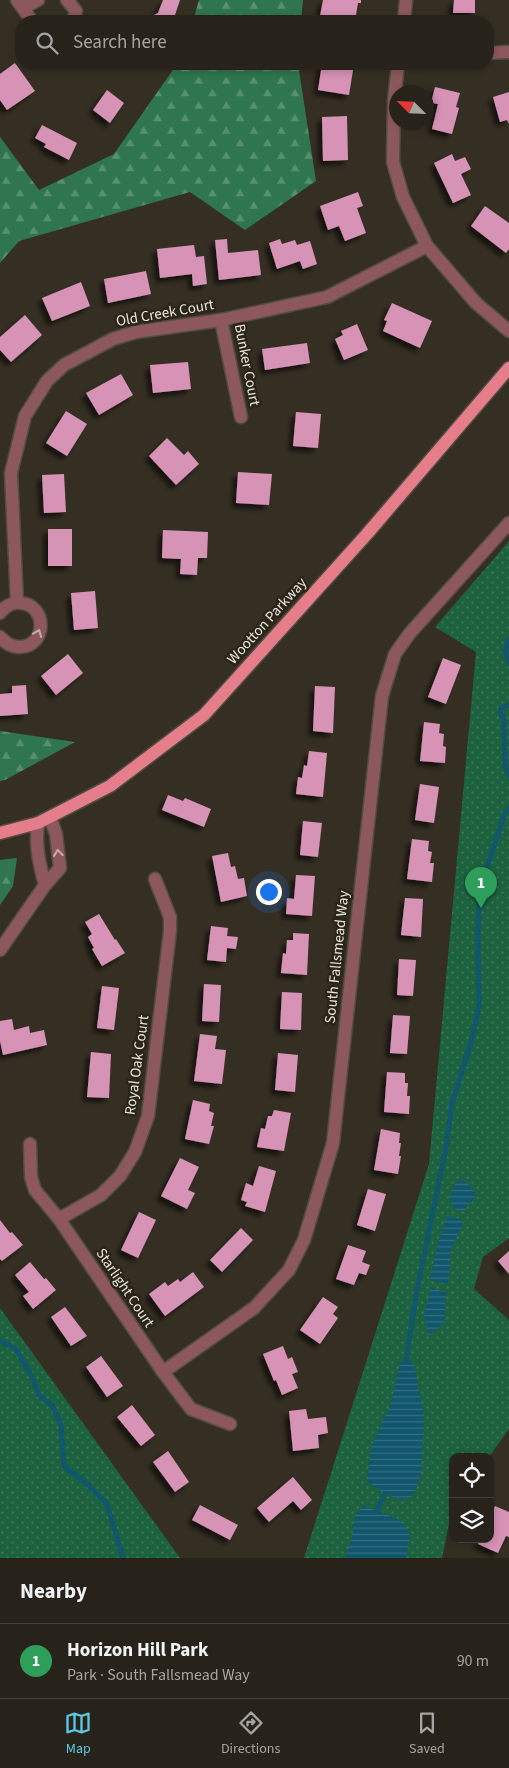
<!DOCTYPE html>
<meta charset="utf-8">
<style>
:root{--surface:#28231a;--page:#342f27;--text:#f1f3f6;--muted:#a5a4a2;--line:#444039;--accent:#5ac8e6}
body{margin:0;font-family:"Source Sans 3",sans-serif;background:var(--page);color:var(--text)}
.controls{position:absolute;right:15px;bottom:15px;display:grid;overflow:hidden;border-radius:10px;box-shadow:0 2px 8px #0003}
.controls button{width:45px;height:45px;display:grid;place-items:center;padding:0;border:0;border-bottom:1px solid var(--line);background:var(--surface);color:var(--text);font:25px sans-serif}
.compass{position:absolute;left:389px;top:85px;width:45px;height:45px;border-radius:50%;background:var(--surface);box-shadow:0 2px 8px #0003;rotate:294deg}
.you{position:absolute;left:268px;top:891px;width:18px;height:18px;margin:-12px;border:4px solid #fff;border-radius:50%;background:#1a73e8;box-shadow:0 0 0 8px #1a73e833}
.badge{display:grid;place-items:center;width:32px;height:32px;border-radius:50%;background:var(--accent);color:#fff;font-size:16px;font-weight:700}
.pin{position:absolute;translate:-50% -41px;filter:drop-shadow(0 1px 2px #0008)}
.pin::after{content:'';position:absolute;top:26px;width:18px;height:15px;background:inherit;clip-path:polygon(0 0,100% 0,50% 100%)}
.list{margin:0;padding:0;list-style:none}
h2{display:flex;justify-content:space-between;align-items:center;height:65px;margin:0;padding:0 20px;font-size:21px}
h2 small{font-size:16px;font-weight:400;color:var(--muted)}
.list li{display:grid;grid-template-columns:32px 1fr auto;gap:15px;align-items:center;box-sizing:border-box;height:75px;padding:0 20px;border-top:1px solid var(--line)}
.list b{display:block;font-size:19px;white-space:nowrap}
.list p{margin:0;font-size:16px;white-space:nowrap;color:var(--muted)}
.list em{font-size:16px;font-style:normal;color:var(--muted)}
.icon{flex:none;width:28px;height:28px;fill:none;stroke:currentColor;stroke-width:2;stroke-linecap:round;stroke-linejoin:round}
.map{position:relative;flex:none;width:509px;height:1558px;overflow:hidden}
.search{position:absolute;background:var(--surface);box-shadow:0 2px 8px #0003;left:15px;right:15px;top:15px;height:55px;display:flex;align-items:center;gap:12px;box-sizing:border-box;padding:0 18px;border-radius:20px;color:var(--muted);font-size:19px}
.sheet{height:140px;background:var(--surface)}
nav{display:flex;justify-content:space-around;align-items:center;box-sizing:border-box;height:70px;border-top:1px solid var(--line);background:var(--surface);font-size:14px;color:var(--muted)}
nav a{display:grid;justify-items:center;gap:2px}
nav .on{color:var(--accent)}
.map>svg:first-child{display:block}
.forest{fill:url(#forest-firs)}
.park{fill:url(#park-dots)}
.water{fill:url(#water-rules)}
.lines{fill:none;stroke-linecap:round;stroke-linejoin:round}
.stream{stroke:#11566c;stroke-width:5}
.building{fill:#d693b6;filter:url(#shadow)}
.minor-casing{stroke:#524c41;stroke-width:15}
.major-casing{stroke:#524c41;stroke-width:15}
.minor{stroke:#8c585d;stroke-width:12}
.major{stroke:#e67d8a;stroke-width:12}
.oneway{stroke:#c4adaa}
.labels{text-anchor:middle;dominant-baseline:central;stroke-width:5;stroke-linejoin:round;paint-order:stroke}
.street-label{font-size:15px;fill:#e9e5dd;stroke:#2b2519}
</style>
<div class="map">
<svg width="509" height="1558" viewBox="0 0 509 1558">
<defs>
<pattern id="forest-firs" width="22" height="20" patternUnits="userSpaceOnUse" patternTransform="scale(1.25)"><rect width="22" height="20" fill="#2f7550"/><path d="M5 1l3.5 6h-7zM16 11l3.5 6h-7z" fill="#578f71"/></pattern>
<pattern id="park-dots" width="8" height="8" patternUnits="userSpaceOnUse" patternTransform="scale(1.25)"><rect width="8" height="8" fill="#1c623f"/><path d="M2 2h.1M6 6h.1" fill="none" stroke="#3d785a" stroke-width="1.8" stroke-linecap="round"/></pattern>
<pattern id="water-rules" width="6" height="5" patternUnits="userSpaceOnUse" patternTransform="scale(1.25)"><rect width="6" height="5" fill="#11566c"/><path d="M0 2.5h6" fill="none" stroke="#346e81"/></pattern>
<filter id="shadow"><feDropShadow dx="-4.5" dy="4.5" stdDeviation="2.5" flood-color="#0009"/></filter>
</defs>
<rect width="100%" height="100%" fill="#352f23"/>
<g class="forest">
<path d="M199,0h104l-2,21h-108z"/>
<path d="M177,64h121l18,117 -71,49 -55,-38 -171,49 -19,22v-126l39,53 75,-36z"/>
<path d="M0,731l75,11 -70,38 -5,1z"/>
<path d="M17,858l-4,28 -13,19v-45z"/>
</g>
<g class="park">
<path d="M509,541v697l-26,19 -9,32 35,31v109l-20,28h-36v48l-11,53h-138l125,-394 47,-512 -41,-25z"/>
<path d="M0,1308l180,250h-180z"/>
</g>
<g class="water">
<path d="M461,1180l6,3 8,9 -1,8 -7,5 -2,6 -11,-2 -5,-12 7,-14z"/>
<path d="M447,1215l16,6 -2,7 -10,21 -3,35 -18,-4 8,-37z"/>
<path d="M431,1287l15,6 -2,30 -15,13 -5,-20z"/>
<path d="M413,1361l11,55 -3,59 -8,21 -11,4 -17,-6 -18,-13 4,-33 20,-45 9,-41z"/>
<path d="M363,1506c12,3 44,13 46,28 1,7 -2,17 -3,24h-61l6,-16 4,-26z"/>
</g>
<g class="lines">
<g class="stream">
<path d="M509,639l-4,13 4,10"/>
<path d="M509,705l-8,3 -1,4 4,7 1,46 4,11"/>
<path d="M0,1341l16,8 15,26 8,20 13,10 9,20 3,41 24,19 19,19 16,54"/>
<path d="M406,1361l10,-66 30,-148 6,-44 19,-61 8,-36 -1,-76 2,-42 25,-75 4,-5"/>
<path d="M377,1510l8,-16"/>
</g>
</g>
<g class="building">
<path d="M163,0h17l-7,21h-22l1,-5 6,-3z"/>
<path d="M323,0h38v3h-3l-3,18h-24v-3l-11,-2z"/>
<path d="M454,0h21v13h-22z"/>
<path d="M15,63l20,28 -28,19 -7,-10v-26z"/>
<path d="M322,64h32l-5,31 -31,-5z"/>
<path d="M435,87l25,6 -4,14 3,1 -7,26 -20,-5 6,-25 -7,-1z"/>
<path d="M107,90l17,13 -14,20 -17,-13z"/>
<path d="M509,92v32l-2,-4 -7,2 -7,-25z"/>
<path d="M347,116l1,44 -25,1 -1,-44z"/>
<path d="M42,125l35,18 -8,17 -25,-13 2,-3 -11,-6z"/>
<path d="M452,154l3,7 10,-4 6,12 -10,5 10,21 -18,8 -19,-40z"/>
<path d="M358,192l5,14 -6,2 9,25 -21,8 -6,-15 -11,4 -8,-24z"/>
<path d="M485,206l24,17v26l-3,4 -35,-27z"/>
<path d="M227,239l1,14 30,-3 3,25 -42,5 -4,-40z"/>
<path d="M280,239l2,5 13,-4 2,5 13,-4 7,23 -14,5 -3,-8 -23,8 -8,-26z"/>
<path d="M194,245l2,12 8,-1 3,28 -14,2 -1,-12 -32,4 -3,-29z"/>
<path d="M146,271l5,23 -43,9 -4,-24z"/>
<path d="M81,282l9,24 -38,15 -10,-23z"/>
<path d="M392,303l40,18 -12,27 -37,-17 4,-10 -3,-1z"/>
<path d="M25,315l17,20 -31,27 -11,-12v-13z"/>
<path d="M357,324l11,26 -24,10 -9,-21 8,-4 -2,-4z"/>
<path d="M307,343l3,20 -45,7 -3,-21z"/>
<path d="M188,362l3,27 -38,4 -3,-28z"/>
<path d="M121,374l12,21 -34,20 -13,-22z"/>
<path d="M66,411l21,13 -20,32 -21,-13z"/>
<path d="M296,412l25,2 -3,34 -25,-2z"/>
<path d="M167,438l17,17 4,-4 11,13 -23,21 -27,-29z"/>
<path d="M238,472l34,2 -3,31 -33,-2z"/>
<path d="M64,474l2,38 -22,1 -2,-38z"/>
<rect x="48" y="529" width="24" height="37"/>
<path d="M163,530l45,2 -1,26h-9l-1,17 -17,-1 1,-15 -19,-1z"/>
<path d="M95,591l3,37 -24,2 -3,-37z"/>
<path d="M68,654l15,19 -27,22 -15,-19z"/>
<path d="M443,658l18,7 -15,39 -18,-7z"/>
<path d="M26,685l2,29 -28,2v-22l12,-1v-7z"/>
<path d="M315,686l20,1 -2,46 -20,-2z"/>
<path d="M424,722l16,2 -1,9 5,1 -1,12 3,1 -1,16 -25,-2z"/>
<path d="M309,751l18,2 -4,44 -27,-3 2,-17 4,1 2,-13 3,1z"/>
<path d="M420,784l19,3 -5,36 -19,-3z"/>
<path d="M168,795l15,6 2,-3 26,11 -7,18 -42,-17z"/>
<path d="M303,821l19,2 -4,34 -18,-2z"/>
<path d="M412,839l17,2 -1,10 4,1 -2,11h4l-2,19 -25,-3z"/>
<path d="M228,853l3,14 4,-1 3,13 6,-1 3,18 -26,6 -9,-46z"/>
<path d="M296,875l19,1 -3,40 -26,-2 1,-16 7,1z"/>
<path d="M405,898l18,1 -2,38 -20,-2z"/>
<path d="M99,914l16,26 1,-1 9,14 -23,13 -10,-17 2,-1 -6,-11 4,-3 -7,-12z"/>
<path d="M211,926l17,2 -1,8 11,1 -2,12 -9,-1 -1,14 -19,-2z"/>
<path d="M293,933l16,1 -2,41 -26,-2 2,-20 3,1 1,-14h6z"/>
<path d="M399,959l17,1 -3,36 -16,-1z"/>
<path d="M204,984l17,1 -2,37 -17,-1z"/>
<path d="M102,986l17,2 -5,42 -17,-2z"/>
<path d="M282,992l20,1 -1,37 -21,-1z"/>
<path d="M393,1015l17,1 -3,38 -17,-1z"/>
<path d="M12,1019l2,11 15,-4 1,7 14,-3 3,15 -44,10 -3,-14v-20z"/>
<path d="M200,1034l17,2 -2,13 11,1 -4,34 -28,-3z"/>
<path d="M91,1052l20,2 -2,44 -22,-1z"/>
<path d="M278,1053l20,2 -3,37 -20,-2z"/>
<path d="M387,1072l18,1v10h3l-1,13h3l-1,18 -25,-2z"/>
<path d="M193,1100l17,4 -1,7 5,2 -3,13h3l-5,18 -24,-5z"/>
<path d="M274,1110l17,3 -7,38 -27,-4 4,-19 4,1 3,-13h4z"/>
<path d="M381,1129l19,4 -1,10h2l-2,13h2l-3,18 -24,-4z"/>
<path d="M180,1158l19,9 -11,23 7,3 -8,16 -26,-13z"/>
<path d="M259,1166l17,5 -11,41 -20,-6 2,-4 -6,-2 5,-17 7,3z"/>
<path d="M368,1189l18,5 -11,37 -18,-6z"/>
<path d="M139,1212l17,8 -18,38 -17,-8z"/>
<path d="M0,1220l10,13 2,-1 11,13 -21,16 -2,-2z"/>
<path d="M241,1228l12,12 -31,32 -12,-12z"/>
<path d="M348,1245l18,6 -4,11 8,3 -4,10 -7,-2 -5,12 -18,-6z"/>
<path d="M509,1251v23l-11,-13z"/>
<path d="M30,1262l14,17 2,-1 10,12 -23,19 -10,-13 6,-4 -14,-17z"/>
<path d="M193,1272l11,15 -39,29 -16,-22 16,-12 3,4 10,-7 2,3z"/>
<path d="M323,1297l15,10 -5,7 5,4 -18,26 -20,-14z"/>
<path d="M65,1307l22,29 -16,10 -20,-29z"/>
<path d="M283,1346l5,13 4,-2 6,15 -6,2 6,14 -16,7 -6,-15 -2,1 -11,-27z"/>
<path d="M101,1356l22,30 -16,11 -21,-30z"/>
<path d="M132,1405l23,30 -14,11 -24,-29z"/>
<path d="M306,1409l2,10 18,-2 2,16 -10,2 1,13 -26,3 -4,-40z"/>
<path d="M168,1451l21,31 -14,10 -22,-30z"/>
<path d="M293,1477l19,23 -11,10 -8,-9 -24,21 -12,-14z"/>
<path d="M200,1505l38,20 -8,15 -38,-20z"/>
<path d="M495,1506l14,6v25l-3,-1 -8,17 -20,-9 2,-5h10v-23z"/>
</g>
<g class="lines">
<g class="minor-casing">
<g id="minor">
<path d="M17,0l15,21"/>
<path d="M67,0l9,11 -3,10"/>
<path d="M23,8l15,-8"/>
<path d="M404,21l2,-21"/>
<path d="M488,53l21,-1"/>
<path d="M398,64l-4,37 -1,61 10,35 24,49 49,57 33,28"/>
<path d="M221,320l20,97"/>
<path d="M17,602l-6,-129 14,-57 22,-35 17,-16 49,-26 23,-7 85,-12 106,-23 100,-51"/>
<path d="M0,613c4,-6 12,-11 20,-10 27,1 28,43 0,44 -8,0 -14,-3 -20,-10"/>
<path d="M38,823c-3,22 1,40 7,62"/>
<path d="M0,950l45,-65 15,-17 -4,-34 -6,-17"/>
<path d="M30,1144l1,33 4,13 24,29 104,153 28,37 39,15"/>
<path d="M59,1219l42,-24 19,-19 15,-24 13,-36 22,-185v-14l-15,-38"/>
<path d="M163,1372l91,-64 35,-38 15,-30 29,-97 49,-447 13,-42 15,-21 99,-110"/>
</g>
</g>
<g class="major-casing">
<path id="major" d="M0,833l38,-10 72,-37 94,-71 163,-181 142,-166"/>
</g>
<use href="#minor" class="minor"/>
<use href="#major" class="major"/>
</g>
<defs><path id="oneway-chevron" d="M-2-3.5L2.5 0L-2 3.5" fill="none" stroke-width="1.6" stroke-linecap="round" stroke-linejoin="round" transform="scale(1.25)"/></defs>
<g class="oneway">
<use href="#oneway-chevron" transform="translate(38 633) rotate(-68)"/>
<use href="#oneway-chevron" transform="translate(58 853) rotate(-97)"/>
</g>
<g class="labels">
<g class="street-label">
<text transform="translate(165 313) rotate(-10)">Old Creek Court</text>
<text transform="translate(247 365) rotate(79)">Bunker Court</text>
<text transform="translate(267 621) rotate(-48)">Wootton Parkway</text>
<text transform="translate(337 957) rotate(-84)">South Fallsmead Way</text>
<text transform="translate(137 1065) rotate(-82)">Royal Oak Court</text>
<text transform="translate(125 1288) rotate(56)">Starlight Court</text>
</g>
</g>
</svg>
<div class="controls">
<button><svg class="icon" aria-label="locate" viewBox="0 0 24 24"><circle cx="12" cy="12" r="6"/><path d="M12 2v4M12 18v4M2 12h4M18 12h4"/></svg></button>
<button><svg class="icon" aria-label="layers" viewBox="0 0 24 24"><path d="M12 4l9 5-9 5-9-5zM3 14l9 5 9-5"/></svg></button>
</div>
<svg class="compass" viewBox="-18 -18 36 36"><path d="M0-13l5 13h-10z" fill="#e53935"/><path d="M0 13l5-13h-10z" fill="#a5a4a2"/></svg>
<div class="you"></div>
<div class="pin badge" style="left:481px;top:908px;background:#2e9e5b">1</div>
<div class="search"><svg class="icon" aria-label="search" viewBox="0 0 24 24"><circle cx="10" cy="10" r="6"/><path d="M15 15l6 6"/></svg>Search here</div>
</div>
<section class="sheet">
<h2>Nearby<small></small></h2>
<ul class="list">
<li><span class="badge" style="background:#2e9e5b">1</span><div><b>Horizon Hill Park</b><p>Park · South Fallsmead Way</p></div><em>90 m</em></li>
</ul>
</section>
<nav>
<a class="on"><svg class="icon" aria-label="map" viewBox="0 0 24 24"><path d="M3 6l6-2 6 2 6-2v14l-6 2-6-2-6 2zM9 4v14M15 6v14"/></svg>Map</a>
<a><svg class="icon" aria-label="directions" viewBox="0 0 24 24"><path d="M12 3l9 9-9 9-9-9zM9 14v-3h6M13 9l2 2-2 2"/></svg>Directions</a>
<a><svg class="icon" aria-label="saved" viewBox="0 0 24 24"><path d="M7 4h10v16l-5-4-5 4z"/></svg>Saved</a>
</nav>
